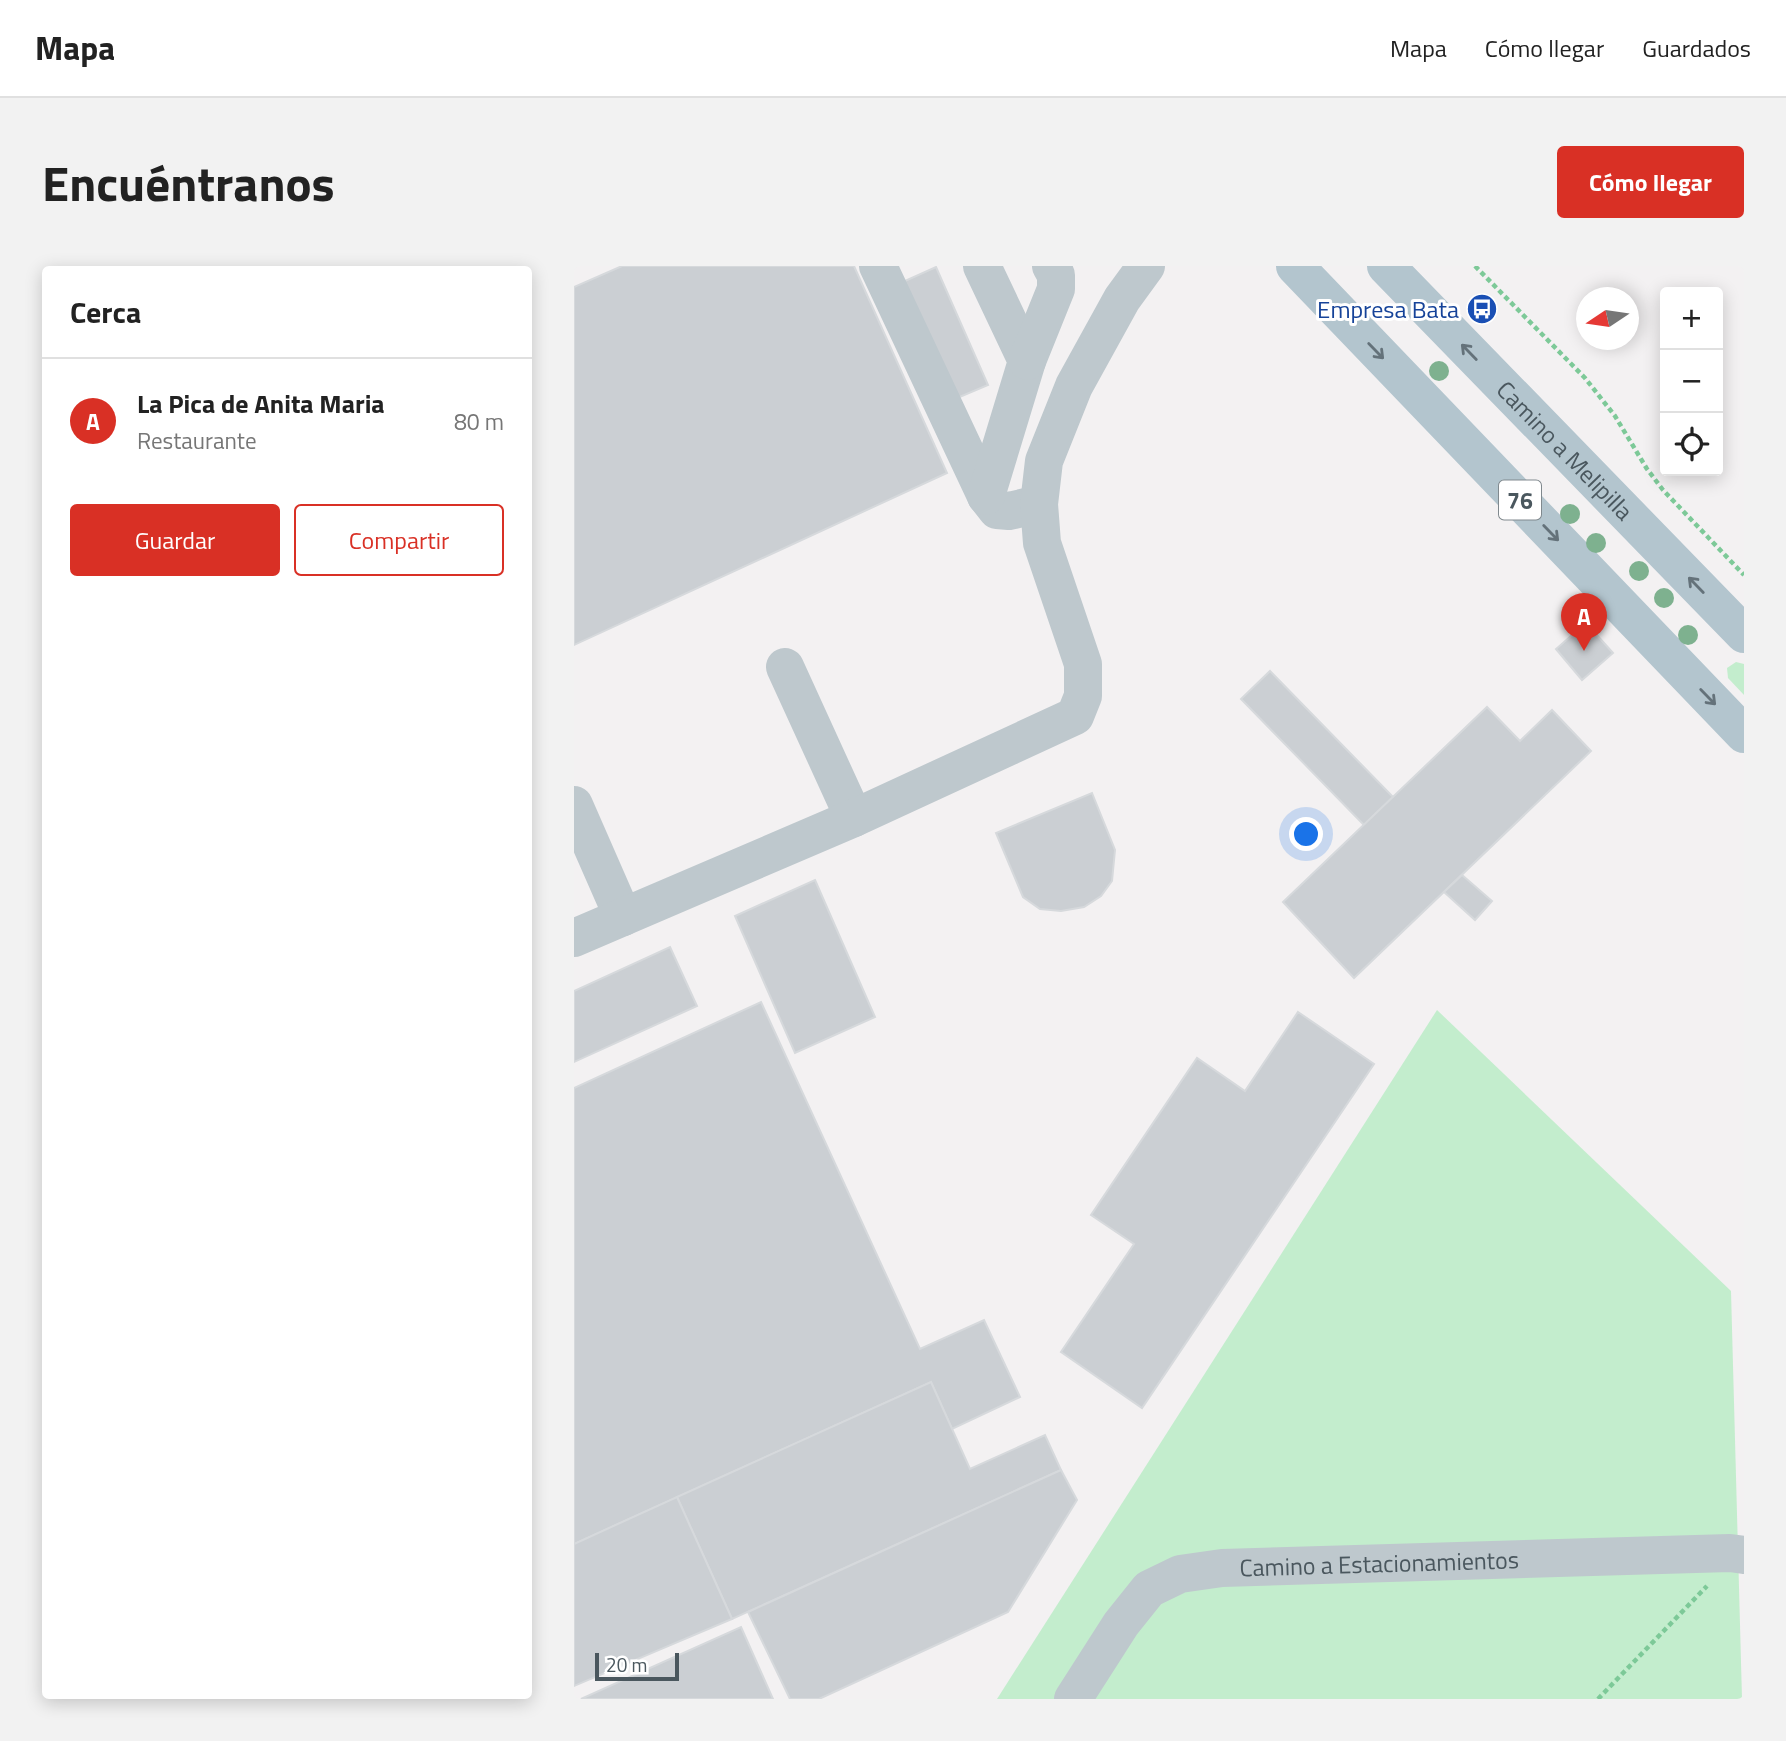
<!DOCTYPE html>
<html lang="es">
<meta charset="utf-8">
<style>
:root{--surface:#fff;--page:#f2f2f2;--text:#222;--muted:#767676;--line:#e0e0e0;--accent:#d93025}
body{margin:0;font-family:"Titillium Web",sans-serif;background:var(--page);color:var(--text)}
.controls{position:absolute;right:21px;top:21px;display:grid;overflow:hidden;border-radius:7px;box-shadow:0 4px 18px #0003}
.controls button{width:63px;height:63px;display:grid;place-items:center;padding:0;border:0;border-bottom:2px solid var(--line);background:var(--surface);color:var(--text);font:35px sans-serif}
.compass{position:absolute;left:1002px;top:21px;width:63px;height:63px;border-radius:50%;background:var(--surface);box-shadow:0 4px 18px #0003;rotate:257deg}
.scale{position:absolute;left:21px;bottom:18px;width:84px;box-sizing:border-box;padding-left:7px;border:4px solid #4a575e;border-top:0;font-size:19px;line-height:24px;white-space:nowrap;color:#4a575e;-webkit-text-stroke:5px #fff;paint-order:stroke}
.you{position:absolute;left:733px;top:569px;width:24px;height:24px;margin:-18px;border:5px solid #fff;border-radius:50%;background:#1a73e8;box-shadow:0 0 0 10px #1a73e833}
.badge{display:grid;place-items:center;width:46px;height:46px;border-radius:50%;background:var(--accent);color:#fff;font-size:23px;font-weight:700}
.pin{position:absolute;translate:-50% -58px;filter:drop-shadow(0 2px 4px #0008)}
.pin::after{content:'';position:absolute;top:37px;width:24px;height:21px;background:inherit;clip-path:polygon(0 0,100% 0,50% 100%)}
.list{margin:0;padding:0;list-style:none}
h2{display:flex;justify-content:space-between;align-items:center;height:91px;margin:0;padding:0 28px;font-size:30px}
h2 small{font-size:23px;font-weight:400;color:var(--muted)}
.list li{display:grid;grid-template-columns:46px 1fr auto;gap:21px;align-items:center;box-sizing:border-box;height:126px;padding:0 28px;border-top:2px solid var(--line)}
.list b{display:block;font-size:26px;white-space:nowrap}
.list p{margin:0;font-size:23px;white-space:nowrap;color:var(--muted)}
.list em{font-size:23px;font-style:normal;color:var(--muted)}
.actions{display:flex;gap:14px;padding:21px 28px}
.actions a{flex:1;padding:16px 0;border:2px solid var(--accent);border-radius:7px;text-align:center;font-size:24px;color:var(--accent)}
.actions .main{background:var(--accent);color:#fff}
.icon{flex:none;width:38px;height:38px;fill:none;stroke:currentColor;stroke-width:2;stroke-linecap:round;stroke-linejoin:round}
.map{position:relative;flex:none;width:1170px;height:1433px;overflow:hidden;border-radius:7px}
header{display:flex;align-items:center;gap:42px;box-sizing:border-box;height:98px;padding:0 35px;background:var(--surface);border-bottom:2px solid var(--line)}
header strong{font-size:33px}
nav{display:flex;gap:38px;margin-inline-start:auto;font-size:24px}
.intro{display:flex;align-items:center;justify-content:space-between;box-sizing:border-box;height:168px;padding:0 42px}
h1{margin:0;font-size:49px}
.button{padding:18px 32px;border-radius:7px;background:var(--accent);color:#fff;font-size:24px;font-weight:700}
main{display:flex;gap:42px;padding:0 42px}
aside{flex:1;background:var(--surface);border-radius:7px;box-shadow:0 4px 18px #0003}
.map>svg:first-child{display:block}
.green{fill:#c3edcd}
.building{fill:#cbcfd3;stroke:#d6d9dc;stroke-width:2}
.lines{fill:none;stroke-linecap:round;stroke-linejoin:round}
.path{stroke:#7dc998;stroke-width:4.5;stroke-dasharray:5 3.5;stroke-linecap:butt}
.minor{stroke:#bec8cd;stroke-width:38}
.major{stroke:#b3c5ce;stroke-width:38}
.tree{fill:#7eb18f}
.oneway{stroke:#64727a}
.labels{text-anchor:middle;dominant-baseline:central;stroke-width:6;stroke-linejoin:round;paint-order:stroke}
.shield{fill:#fff;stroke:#80898e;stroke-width:2}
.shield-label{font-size:23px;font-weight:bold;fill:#4a575e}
.transit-label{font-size:24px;fill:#164399;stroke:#fff;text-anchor:end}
.street-label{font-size:24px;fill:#4a575e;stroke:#fff}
</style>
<header>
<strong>Mapa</strong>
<nav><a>Mapa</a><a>Cómo llegar</a><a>Guardados</a></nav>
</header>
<div class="intro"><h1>Encuéntranos</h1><a class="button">Cómo llegar</a></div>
<main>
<aside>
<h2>Cerca<small></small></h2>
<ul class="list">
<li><span class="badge">A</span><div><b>La Pica de Anita Maria</b><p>Restaurante</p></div><em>80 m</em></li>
</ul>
<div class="actions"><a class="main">Guardar</a><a>Compartir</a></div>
</aside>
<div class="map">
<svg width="1170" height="1433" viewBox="0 0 1170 1433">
<rect width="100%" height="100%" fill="#f3f1f2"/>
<g class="green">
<path d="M1162,396l8,2v31l-16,-17 -1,-10z"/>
<path d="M863,744l294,281 11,408h-745z"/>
</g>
<g class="building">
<path d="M48,0h232l93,207 -373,172v-358z"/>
<path d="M362,1l52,118 -40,17 -52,-117z"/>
<path d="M1012,357l27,30 -31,27 -26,-31z"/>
<path d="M696,405l123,126 -29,28 -123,-126z"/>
<path d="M913,441l33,34 32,-31 39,41 -237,227 -71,-76z"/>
<path d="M518,527l23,57 -3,31 -11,15 -17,11 -23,4 -21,-2 -17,-12 -27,-64z"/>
<path d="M888,609l30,26 -17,19 -31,-28z"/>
<path d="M241,614l60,137 -80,36 -60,-137z"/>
<path d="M96,681l27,59 -123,56v-71z"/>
<path d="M187,736l159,347 64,-29 36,77 -68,32 -21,-47 -357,162v-456z"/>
<path d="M724,746l76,52 -232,344 -81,-56 73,-108 -43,-29 106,-157 48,33z"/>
<path d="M357,1116l39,87 75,-34 16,35 -329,149 -55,-122z"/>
<path d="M487,1204l16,30 -69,112 -189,87h-29l-42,-87z"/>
<path d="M103,1231l55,122 -158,67v-142z"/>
<path d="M167,1361l32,72h-192z"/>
</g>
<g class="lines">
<g class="path">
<path d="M901,0l110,112 30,38 32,53 16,21 81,85"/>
<path d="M1024,1433l109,-113"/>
</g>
<g class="minor">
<path d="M304,0l108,230 11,14 12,1 30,-7"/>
<path d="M408,0l45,95 -41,135"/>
<path d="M453,95l29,-72v-14l-5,-9"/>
<path d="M211,401l69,151"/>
<path d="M0,539l49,112"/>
<path d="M0,672l280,-120 221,-102 8,-20v-32l-41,-121 -3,-39 5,-43 30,-75 48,-87 24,-33"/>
<path id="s1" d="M499,1433l48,-75 28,-35 31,-15 42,-6 508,-15 14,2"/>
</g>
<g class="major">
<path d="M721,0l449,468"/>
<path id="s2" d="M812,0l358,368"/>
</g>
</g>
<g class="tree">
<circle cx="865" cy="105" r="10"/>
<circle cx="996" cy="248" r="10"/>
<circle cx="1022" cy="277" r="10"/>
<circle cx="1065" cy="305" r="10"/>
<circle cx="1090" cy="332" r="10"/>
<circle cx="1114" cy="369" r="10"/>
</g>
<defs><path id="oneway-shaft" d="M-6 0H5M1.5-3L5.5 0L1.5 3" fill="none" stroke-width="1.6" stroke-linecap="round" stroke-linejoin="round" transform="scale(1.75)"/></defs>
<g class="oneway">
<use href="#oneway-shaft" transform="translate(802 85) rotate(46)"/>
<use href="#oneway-shaft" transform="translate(895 86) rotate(-134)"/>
<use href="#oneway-shaft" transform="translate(977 267) rotate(46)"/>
<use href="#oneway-shaft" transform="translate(1122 319) rotate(-134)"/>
<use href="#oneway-shaft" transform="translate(1134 431) rotate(46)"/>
</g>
<defs>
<g id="bus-disc" transform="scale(1.575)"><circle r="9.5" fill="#1a4fb4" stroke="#fff"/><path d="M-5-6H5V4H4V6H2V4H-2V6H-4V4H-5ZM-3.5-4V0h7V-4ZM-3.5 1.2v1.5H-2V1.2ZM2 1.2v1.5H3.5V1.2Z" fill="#fff"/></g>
</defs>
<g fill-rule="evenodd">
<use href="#bus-disc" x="908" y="43"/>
</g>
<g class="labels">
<rect class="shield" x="925" y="214.5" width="42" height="39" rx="5"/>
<g class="shield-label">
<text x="946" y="234">76</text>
</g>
<g class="transit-label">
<text x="885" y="43">Empresa Bata</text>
</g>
<g class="street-label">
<text stroke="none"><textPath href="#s2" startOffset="257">Camino a Melipilla</textPath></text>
<text stroke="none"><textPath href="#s1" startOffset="368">Camino a Estacionamientos</textPath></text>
</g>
</g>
</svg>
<div class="controls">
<button>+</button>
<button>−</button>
<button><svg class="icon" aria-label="locate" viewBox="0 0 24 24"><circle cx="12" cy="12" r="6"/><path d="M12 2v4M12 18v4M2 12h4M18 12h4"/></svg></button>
</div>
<svg class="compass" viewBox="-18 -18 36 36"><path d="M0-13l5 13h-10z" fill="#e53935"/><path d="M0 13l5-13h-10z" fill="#767676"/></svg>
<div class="scale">20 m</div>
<div class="you"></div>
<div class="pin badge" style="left:1010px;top:385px">A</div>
</div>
</main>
